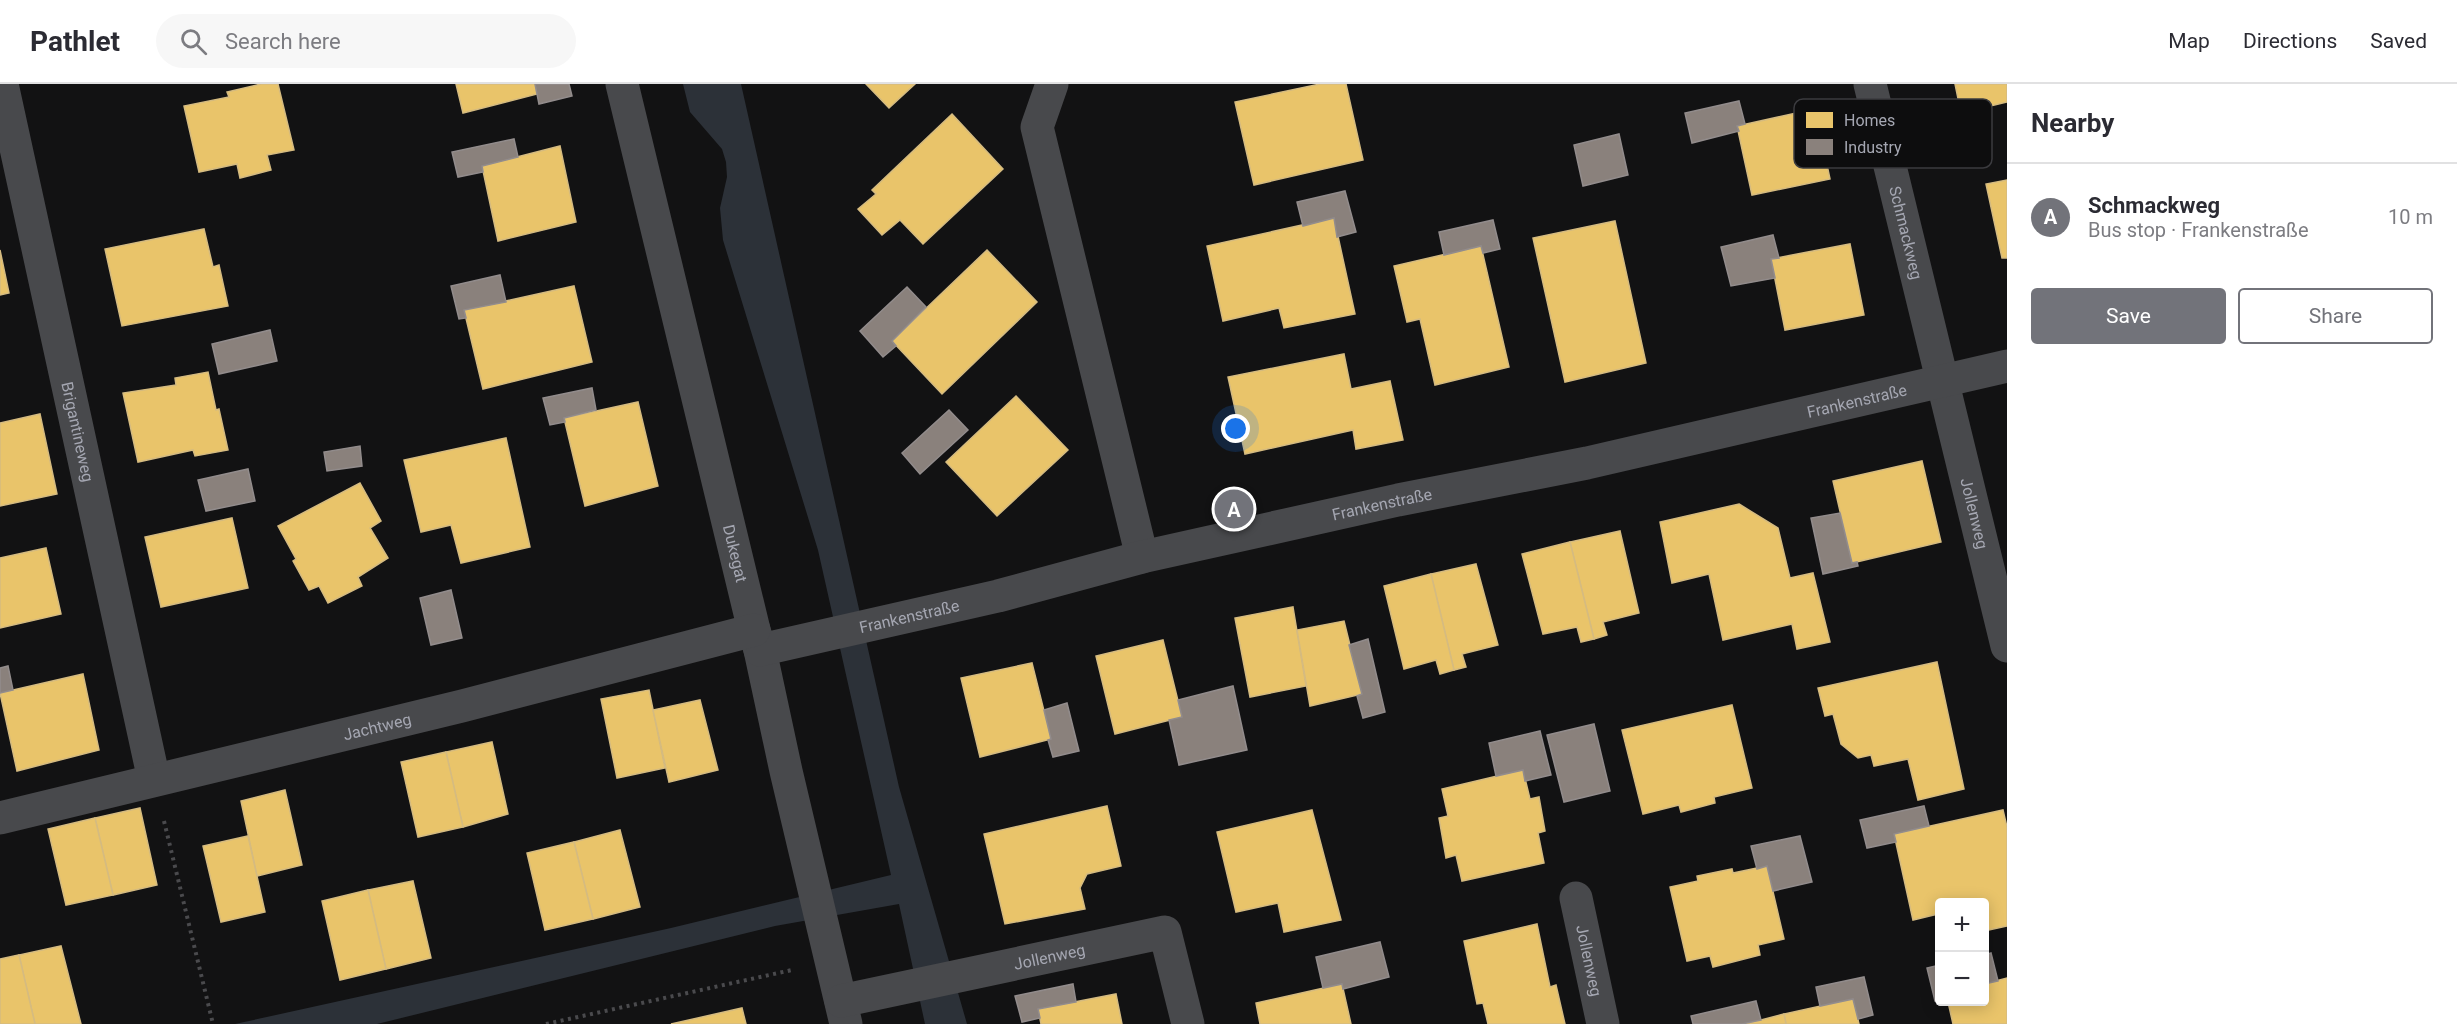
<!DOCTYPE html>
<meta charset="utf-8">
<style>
:root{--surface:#fff;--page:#f7f7f7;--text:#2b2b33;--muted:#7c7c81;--line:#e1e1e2;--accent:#72737a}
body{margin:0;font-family:Roboto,sans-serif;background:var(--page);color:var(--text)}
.controls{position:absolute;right:18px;bottom:18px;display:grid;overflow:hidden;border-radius:6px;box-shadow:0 3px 15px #0003}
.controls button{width:54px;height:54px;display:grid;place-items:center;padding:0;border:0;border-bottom:2px solid var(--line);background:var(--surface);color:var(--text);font:30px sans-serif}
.you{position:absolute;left:1236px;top:345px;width:21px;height:21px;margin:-15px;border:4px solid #fff;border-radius:50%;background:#1a73e8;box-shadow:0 0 0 9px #1a73e833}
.badge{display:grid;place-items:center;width:39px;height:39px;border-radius:50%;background:var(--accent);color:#fff;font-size:20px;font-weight:700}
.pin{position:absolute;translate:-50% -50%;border:3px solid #fff;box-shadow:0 2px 6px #0006}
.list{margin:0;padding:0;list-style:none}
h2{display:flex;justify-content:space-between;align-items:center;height:78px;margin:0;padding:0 24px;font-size:26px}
h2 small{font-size:20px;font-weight:400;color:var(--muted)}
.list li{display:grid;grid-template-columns:39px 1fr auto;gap:18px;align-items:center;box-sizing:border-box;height:108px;padding:0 24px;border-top:2px solid var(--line)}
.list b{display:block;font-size:22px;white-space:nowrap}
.list p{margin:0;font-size:20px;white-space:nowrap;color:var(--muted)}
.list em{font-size:20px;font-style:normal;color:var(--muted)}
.actions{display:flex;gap:12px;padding:18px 24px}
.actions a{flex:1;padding:14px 0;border:2px solid var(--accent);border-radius:6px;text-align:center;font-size:21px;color:var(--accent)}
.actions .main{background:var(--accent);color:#fff}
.icon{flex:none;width:33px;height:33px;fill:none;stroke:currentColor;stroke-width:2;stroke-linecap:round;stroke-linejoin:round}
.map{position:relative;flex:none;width:2007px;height:940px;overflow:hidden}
header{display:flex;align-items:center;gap:36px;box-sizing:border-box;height:84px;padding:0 30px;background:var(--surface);border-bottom:2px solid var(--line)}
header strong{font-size:28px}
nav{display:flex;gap:33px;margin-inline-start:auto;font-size:21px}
.search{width:420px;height:54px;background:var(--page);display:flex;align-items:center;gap:15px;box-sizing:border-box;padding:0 21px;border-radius:33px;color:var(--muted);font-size:22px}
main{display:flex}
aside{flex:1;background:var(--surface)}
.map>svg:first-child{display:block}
.water{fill:#2c3138}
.homes{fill:#e9c46a;stroke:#d5bb80;stroke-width:1.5}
.industry{fill:#8a817c;stroke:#928c8c;stroke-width:1.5}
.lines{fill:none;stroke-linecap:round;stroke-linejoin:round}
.path{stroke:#4a4a4d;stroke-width:4;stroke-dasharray:3 4.5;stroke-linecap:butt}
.minor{stroke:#48494c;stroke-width:33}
.labels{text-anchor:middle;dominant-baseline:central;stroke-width:6;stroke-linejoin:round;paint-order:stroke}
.street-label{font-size:16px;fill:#a5a7b2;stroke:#0d0d0e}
.key{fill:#0d0d0e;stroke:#3b3b3f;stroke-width:1.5}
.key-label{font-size:16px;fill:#a5a7b2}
</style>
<header>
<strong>Pathlet</strong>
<div class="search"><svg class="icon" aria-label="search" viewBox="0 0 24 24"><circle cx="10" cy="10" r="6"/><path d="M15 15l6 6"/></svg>Search here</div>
<nav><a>Map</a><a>Directions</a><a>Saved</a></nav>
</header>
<main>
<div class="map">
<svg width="2007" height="940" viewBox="0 0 2007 940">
<rect width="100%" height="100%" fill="#121213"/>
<path class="water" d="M683,0h58l158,703 68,237h-42l-26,-120 -124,22 -398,98h-142l436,-96 220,-53 -73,-325 -95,-310 -3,-32 7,-31 -1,-15 -4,-13 -32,-37z"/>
<g class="homes">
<path d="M261,0h17l16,66 -27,5 4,15 -31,8 -3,-14 -38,8 -15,-66 45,-9 -2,-5z"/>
<path d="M456,0h79l2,10 -74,19z"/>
<path d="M866,0h49l-26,24z"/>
<path d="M1320,0h26l17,76 -109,25 -19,-83z"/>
<path d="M1955,0h52v18l-46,11z"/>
<path d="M1815,25l15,70 -78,16 -15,-69z"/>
<path d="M952,30l51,55 -80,75 -23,-24 -18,15 -24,-26 18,-15 -4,-4z"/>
<path d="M560,62l16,76 -78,19 -16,-75z"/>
<path d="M2007,96v78h-5l-16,-74z"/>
<path d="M1334,134l21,96 -71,14 -5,-20 -56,13 -16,-75z"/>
<path d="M1615,137l31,142 -81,19 -32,-144z"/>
<path d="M204,145l9,38 6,-2 9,41 -106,20 -17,-77z"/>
<path d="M1850,160l14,71 -79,15 -14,-71z"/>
<path d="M1481,162l28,121 -74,18 -15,-66 -13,3 -13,-56z"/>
<path d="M0,166l9,43 -9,2z"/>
<path d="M987,166l50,52 -95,92 -50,-53z"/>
<path d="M574,202l18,76 -109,27 -19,-79z"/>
<path d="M1344,270l7,35 39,-8 13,59 -47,9 -3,-19 -108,24 -17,-77z"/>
<path d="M208,288l8,38 3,-1 9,41 -33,6 -2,-6 -55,12 -15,-69 53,-8 -1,-7z"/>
<path d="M1016,312l52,54 -71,66 -51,-54z"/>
<path d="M638,318l20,84 -73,20 -21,-88z"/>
<path d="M40,330l17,80 -57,12v-83z"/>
<path d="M506,354l24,109 -69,16 -10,-38 -30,7 -17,-72z"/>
<path d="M1922,377l19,81 -89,21 -19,-82z"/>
<path d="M360,399l21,38 -11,7 18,30 -30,19 4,9 -34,17 -9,-17 -10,4 -16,-29 3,-2 -18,-33z"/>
<path d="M1739,420l39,24 12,50 23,-5 17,69 -33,7 -5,-25 -69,16 -14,-66 -37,9 -12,-61z"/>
<path d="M232,434l16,70 -87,19 -16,-70z"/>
<path d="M1620,447l19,82 -36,9 4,13 -13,4 -24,-97z"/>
<path d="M1570,458l24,97 -13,3 -4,-15 -34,7 -21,-80z"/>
<path d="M46,464l15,66 -61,14v-70z"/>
<path d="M1476,480l22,81 -36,9 4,13 -12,3 -23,-96z"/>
<path d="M1431,490l23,96 -14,4 -4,-14 -32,9 -20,-83z"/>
<path d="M1293,523l13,79 -56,11 -15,-79z"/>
<path d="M1344,537l18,73 -52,12 -13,-76z"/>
<path d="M1163,556l19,77 -67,17 -19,-78z"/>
<path d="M1937,578l27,127 -46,11 -10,-41 -34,7 -3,-11 -13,3 -17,-14 -8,-30 -8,2 -7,-28z"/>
<path d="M1032,579l19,76 -71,18 -19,-79z"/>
<path d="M83,590l16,76 -82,21 -17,-78z"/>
<path d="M649,606l16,78 -48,10 -16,-79z"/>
<path d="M700,616l18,70 -49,12 -16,-72z"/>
<path d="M1732,621l20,83 -38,9 1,6 -34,9 -2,-7 -36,9 -21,-84z"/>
<path d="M492,658l16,72 -45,13 -17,-75z"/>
<path d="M446,668l17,75 -45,10 -17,-75z"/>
<path d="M1523,686l7,29 9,-2 6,34 -7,2 6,30 -82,18 -6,-26 -10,3 -7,-40 9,-2 -6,-27z"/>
<path d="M285,706l17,75 -45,11 -16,-75z"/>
<path d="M1107,722l14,60 -34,8 -7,14 5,21 -80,15 -21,-90z"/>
<path d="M140,724l17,77 -44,10 -18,-77z"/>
<path d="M1312,726l29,110 -57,12 -6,-29 -42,9 -19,-80z"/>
<path d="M2003,726l4,17v99l-23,5v-29h-44v20l-2,-8 -25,6 -19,-86z"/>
<path d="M95,734l18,77 -47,10 -18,-76z"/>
<path d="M620,746l20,77 -47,12 -19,-77z"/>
<path d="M248,752l17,76 -44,10 -18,-76z"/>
<path d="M574,758l19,77 -48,11 -18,-77z"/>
<path d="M1767,782l17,73 -26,6 2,10 -47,12 -3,-11 -23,5 -17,-74 28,-6 -1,-5 35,-7 1,4z"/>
<path d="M413,797l18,77 -45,11 -18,-79z"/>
<path d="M368,806l18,79 -46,11 -18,-79z"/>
<path d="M1537,840l13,63 6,-2 9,39h-77l-5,-21 -6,1 -13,-63z"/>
<path d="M61,862l20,78h-46l-16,-69z"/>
<path d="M19,871l16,69h-35v-65z"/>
<path d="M2007,894v46h-54l-5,-22h36v-18z"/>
<path d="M1342,900l9,40h-91l-4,-21z"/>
<path d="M1116,910l6,30h-81l-3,-15z"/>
<path d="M1853,915l6,25h-73l-2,-10z"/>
<path d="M742,924l4,16h-75z"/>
<path d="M1784,930l2,10h-44l19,-4z"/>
</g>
<g class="industry">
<path d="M535,0h34l3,12 -33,8z"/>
<path d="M1739,17l6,23 -8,2 2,5 -47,12 -7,-30z"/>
<path d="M1619,50l9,41 -45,11 -9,-41z"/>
<path d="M514,55l4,18 -36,9 1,6 -25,5 -6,-25z"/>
<path d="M1345,107l11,41 -19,5 -3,-19 -31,8 -6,-24z"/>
<path d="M1493,136l7,29 -17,4 -2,-7 -37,9 -5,-23z"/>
<path d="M1773,151l6,23 -8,1 4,19 -44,8 -10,-39z"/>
<path d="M500,191l6,27 -42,8 2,8 -7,1 -8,-33z"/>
<path d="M907,203l19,20 -34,34 4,5 -13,11 -23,-26z"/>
<path d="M270,246l7,31 -58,13 -7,-30z"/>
<path d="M592,304l4,22 -32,8 1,4 -15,3 -7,-27z"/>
<path d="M949,326l19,20 -48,44 -18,-21z"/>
<path d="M360,362l2,20 -35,5 -3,-19z"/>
<path d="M248,385l7,32 -49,10 -8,-31z"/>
<path d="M1840,429l12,50 5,-1 1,4 -35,8 -12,-56z"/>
<path d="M451,506l11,48 -31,7 -11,-47z"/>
<path d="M1368,555l17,73 -22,6 -6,-22 5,-2 -13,-49z"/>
<path d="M8,582l5,24 -13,3v-25z"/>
<path d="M1233,602l14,64 -68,15 -10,-45 13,-3 -4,-17z"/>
<path d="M1067,619l12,48 -26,6 -5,-17 3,-1 -7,-29z"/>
<path d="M1594,640l16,67 -46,11 -17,-67z"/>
<path d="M1540,647l11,44 -26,6 -2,-11 -27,6 -7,-33z"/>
<path d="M1924,722l5,20 -35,8 2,8 -29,6 -7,-28z"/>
<path d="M1800,752l12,46 -39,9 -6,-25 -10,3 -6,-23z"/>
<path d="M1380,858l9,35 -46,12 -1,-5 -19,4 -7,-31z"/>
<path d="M1991,869l7,28 -14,3v-29z"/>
<path d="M1940,881v36h-5l-8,-33z"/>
<path d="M1864,893l9,38 -15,4 -5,-20 -33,7 -4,-19z"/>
<path d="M1073,900l3,18 -38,7 2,9 -18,4 -7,-26z"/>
<path d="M1756,917l5,19 -19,4h-49l-2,-8z"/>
</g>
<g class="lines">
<g class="path">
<path d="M164,737l49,203"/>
<path d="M546,940l246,-54"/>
</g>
<g class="minor">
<path id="s1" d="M2,0l152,696"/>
<path id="s2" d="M622,0l132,546 6,20 26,121 60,253"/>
<path d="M1052,0l-15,43 105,430"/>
<path id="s3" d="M1870,0l137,562"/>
<path id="s4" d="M760,566l238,-54 144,-39 256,-57 189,-37 420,-97"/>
<path id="s5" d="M0,734l462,-112 292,-76"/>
<path id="s6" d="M1576,814l27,126"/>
<path id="s7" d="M841,917l324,-69 23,92"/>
</g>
</g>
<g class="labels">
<g class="street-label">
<text stroke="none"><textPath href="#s3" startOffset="153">Schmackweg</textPath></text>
<text stroke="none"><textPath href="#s4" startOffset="1125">Frankenstraße</textPath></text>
<text stroke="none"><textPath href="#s1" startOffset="356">Brigantineweg</textPath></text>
<text stroke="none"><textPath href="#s4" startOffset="639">Frankenstraße</textPath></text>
<text stroke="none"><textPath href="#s3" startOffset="442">Jollenweg</textPath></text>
<text stroke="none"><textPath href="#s2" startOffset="483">Dukegat</textPath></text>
<text stroke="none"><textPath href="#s4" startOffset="153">Frankenstraße</textPath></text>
<text stroke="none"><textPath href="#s5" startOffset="388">Jachtweg</textPath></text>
<text stroke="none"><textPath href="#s7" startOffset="213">Jollenweg</textPath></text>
<text stroke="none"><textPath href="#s6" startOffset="64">Jollenweg</textPath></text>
</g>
</g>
<rect x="1794" y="15" width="198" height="69" rx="9" class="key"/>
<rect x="1806" y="28" width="27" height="16" fill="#e9c46a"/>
<rect x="1806" y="55" width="27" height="16" fill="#8a817c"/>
<g class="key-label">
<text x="1844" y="42">Homes</text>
<text x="1844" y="69">Industry</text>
</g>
</svg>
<div class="controls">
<button>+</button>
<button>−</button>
</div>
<div class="you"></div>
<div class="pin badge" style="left:1234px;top:425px">A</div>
</div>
<aside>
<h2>Nearby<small></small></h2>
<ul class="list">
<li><span class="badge">A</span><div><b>Schmackweg</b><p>Bus stop · Frankenstraße</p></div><em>10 m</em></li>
</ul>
<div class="actions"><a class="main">Save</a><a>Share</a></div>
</aside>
</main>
